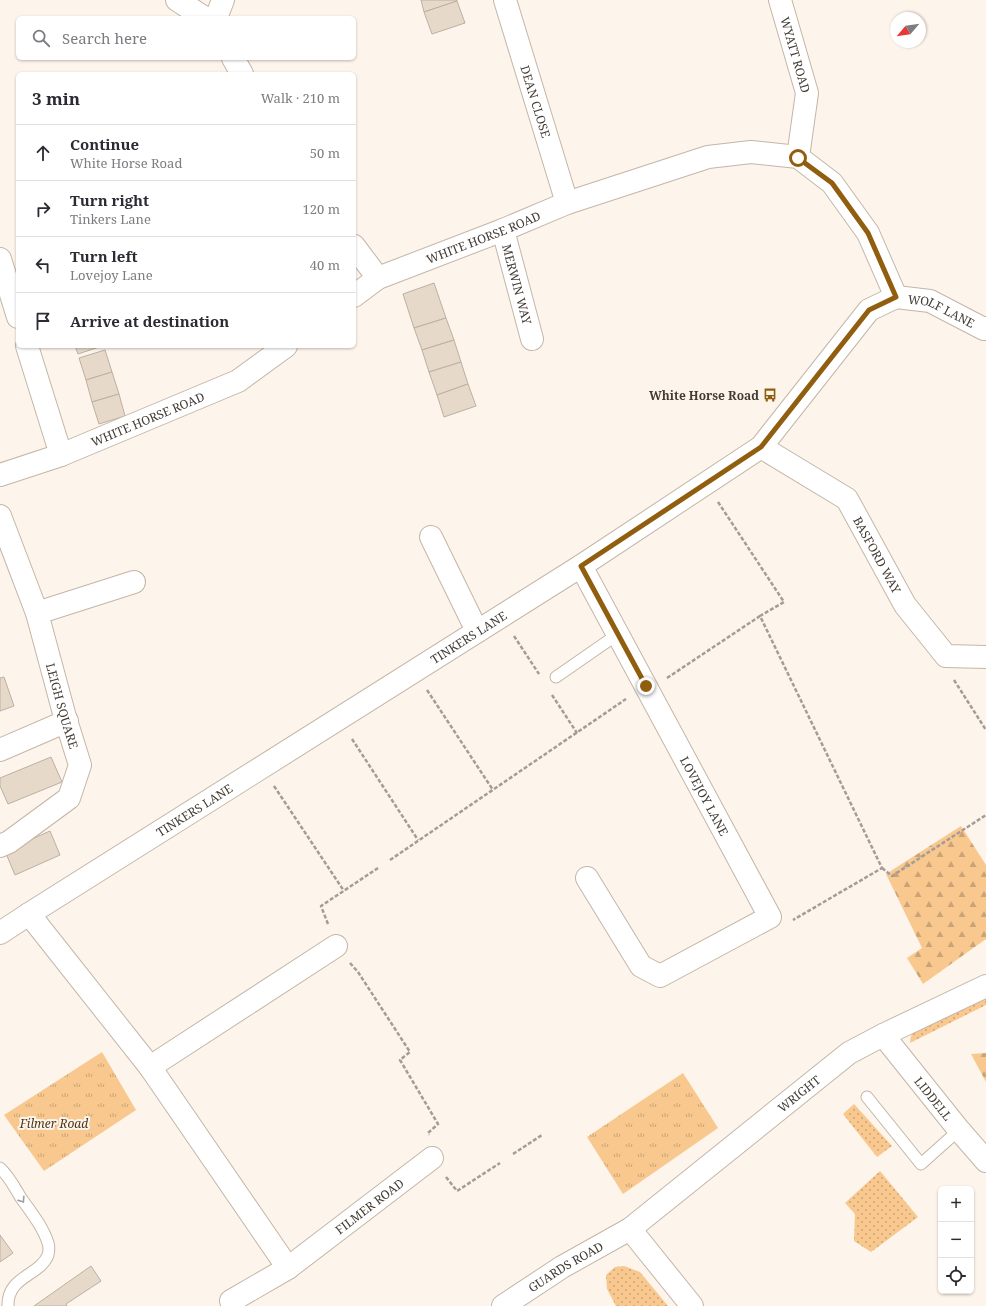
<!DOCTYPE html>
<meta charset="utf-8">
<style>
:root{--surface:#fff;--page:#f2f2f3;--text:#2b2b33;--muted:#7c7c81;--line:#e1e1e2}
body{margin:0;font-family:"Noto Serif",serif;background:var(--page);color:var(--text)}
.controls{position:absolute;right:12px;bottom:12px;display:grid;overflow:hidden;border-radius:6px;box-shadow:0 1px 3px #0004}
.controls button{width:36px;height:36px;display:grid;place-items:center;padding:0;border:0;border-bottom:1px solid var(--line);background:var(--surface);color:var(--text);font:20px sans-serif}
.compass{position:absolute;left:890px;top:12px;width:36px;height:36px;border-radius:50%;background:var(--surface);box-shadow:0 1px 3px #0004;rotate:241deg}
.stop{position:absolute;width:12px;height:12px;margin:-9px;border:3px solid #905e0e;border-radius:50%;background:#fff}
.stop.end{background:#905e0e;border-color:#fff;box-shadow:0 1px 4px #0008}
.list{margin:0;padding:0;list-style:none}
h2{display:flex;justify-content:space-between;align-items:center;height:52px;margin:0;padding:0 16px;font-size:17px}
h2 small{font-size:13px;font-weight:400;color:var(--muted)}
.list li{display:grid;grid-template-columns:26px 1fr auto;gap:12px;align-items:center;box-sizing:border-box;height:56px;padding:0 16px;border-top:1px solid var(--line)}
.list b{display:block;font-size:15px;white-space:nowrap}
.list p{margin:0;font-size:13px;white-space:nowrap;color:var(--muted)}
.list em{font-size:13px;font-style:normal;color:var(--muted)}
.icon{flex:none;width:22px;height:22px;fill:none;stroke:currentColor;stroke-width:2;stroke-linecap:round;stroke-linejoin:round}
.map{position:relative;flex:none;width:986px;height:1306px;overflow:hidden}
.search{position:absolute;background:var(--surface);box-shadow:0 1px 3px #0004;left:16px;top:16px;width:340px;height:44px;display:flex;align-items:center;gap:10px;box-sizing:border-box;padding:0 14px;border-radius:6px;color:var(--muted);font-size:15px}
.panel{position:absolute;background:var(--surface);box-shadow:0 1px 3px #0004;left:16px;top:72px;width:340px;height:276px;border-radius:6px}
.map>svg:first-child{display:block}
.grass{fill:url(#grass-dots)}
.forest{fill:url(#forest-firs)}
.park{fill:url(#park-tufts)}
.building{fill:#e7d9c9;stroke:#bdb0a0}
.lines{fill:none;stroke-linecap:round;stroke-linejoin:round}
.service-casing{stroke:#c4b6a7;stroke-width:13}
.minor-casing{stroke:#c4b6a7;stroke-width:24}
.path{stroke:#a59d95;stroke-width:2.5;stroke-dasharray:4 2;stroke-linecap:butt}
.service{stroke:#fff;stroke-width:11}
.minor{stroke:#fff;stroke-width:22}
.oneway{stroke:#a09e9a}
.route{stroke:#905e0e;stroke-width:5}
.labels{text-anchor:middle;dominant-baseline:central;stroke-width:4;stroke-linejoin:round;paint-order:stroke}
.street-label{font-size:12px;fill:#423c35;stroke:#fdf4eb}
.poi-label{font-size:12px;font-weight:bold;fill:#423c35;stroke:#fdf4eb;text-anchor:end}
.park-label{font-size:12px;font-style:italic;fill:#4d3618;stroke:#fdf4eb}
</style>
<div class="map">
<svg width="986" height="1306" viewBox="0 0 986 1306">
<defs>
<pattern id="grass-dots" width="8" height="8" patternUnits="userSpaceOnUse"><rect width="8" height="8" fill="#f8c88f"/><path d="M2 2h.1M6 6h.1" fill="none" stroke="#caa476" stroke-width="1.8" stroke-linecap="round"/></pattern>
<pattern id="forest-firs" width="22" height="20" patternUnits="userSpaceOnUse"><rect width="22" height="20" fill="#f8c88f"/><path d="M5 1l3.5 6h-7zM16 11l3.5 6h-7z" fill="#caa476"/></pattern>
<pattern id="park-tufts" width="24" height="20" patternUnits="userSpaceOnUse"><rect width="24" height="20" fill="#f8c88f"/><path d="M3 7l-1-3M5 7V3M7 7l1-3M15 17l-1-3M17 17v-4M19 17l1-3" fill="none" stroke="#caa476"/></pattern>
</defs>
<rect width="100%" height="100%" fill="#fdf4eb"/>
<g class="grass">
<path d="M986,992v13l-76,38 1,-7 7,-10z"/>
<path d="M854,1104l38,42 -15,11 -34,-43z"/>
<path d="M880,1171l38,46 -47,35 -17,-11 1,-27 -10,-11z"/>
<path d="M624,1266l16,6 28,34h-52l-9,-17 -1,-14 9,-8z"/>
</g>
<g class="forest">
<path d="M961,826l25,39v74l-63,45 -16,-26 15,-10 -36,-74z"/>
<path d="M986,1053v29l-15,-28z"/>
</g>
<g class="park">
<path d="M102,1052l34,58 -92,61 -40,-56z"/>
<path d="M683,1073l35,55 -95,66 -36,-57z"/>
</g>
<g class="building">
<path d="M421,0h36v1l-33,11z"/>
<path d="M457,1l8,22 -33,11 -8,-22z"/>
<path d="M434,283l12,35 -32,10 -11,-34z"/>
<path d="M446,318l8,22 -32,10 -8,-22z"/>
<path d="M454,340l7,22 -32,10 -7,-22z"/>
<path d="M75,346h27l-24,8z"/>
<path d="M105,350l7,22 -26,8 -7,-22z"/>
<path d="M461,362l7,22 -31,11 -8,-23z"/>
<path d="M112,372l7,22 -27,8 -6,-22z"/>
<path d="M468,384l8,22 -32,11 -7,-22z"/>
<path d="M119,394l6,22 -26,8 -7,-22z"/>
<path d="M4,677l10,29 -14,5v-33z"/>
<path d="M51,757l11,25 -54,22 -8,-18v-8z"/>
<path d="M50,831l10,24 -45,20 -10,-24z"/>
<path d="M0,1235l13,18 -13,9z"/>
<path d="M91,1266l10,15 -35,23 1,2h-33z"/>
</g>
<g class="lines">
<g class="service-casing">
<g id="service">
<path d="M556,677l62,-43"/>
<path d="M867,1097l54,67 38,-34"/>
<path d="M0,1168c9,8 15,20 21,30 10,14 22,29 27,45 1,3 1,9 0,12 -8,21 -41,21 -40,51"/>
</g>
</g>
<g class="minor-casing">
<g id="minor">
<path d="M177,0l28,18"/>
<path id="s1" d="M505,0l62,203"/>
<path id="s2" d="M780,0l27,93 -9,64"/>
<path d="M216,18l7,-18"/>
<path d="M233,58l9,16"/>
<path id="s3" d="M503,230l29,109"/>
<path d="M354,246l24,32"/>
<path d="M0,259l18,58"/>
<path id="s4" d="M354,296l24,-18 125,-48 64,-27 141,-46 43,-5 47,5 34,26 36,50 28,64"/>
<path id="s5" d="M896,297l34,4 54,28 2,-1"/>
<path d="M27,346l34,109"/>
<path id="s6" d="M761,447l86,52 58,106 41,51 40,1"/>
<path id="s7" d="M0,475l61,-20 177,-74 48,-35"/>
<path id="s8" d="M0,516l37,97 28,104 15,48 -11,33 -60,44 -9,4"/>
<path d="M431,537l46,94"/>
<path id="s9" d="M581,566l189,351 -110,59 -19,-10 -54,-88"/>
<path d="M37,613l97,-31"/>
<path d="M0,750l67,-29"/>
<path d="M29,914l121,153 138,201"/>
<path id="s10" d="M0,933l29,-19 552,-348 180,-119 108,-137 27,-13"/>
<path id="s11" d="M883,1035l76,95 27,31"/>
<path d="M150,1067l186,-121"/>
<path d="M630,1229l62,77"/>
<path id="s12" d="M231,1301l57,-33 144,-110"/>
<path id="s13" d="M503,1306l59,-39 68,-38 219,-176 34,-18 103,-49"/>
</g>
</g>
<g class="path">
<path d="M718,502l66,100 -24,14 122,252 -89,52"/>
<path d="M514,636l25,38"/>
<path d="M667,678l93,-62"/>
<path d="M954,680l32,50"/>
<path d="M427,690l66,100"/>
<path d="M552,695l25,38"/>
<path d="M352,739l66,101"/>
<path d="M274,786l70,105"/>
<path d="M390,860l236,-161"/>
<path d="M882,868l10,8 94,-61"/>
<path d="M328,924l-7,-18 57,-38"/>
<path d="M350,963l8,9 52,80 -10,8 38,64 -10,9 1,2"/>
<path d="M513,1154l29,-19"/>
<path d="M446,1177l11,14 43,-28"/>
</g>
<use href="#service" class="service"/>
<use href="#minor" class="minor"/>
</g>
<defs><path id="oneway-chevron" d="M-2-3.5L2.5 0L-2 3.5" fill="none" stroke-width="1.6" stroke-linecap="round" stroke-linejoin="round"/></defs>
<use class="oneway" href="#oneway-chevron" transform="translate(22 1200) rotate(57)"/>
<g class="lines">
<path class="route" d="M646,686l-65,-120 180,-119 108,-137 27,-13 -28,-64 -36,-50 -34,-25"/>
</g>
<defs>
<g id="bus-bare" transform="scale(1.08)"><path d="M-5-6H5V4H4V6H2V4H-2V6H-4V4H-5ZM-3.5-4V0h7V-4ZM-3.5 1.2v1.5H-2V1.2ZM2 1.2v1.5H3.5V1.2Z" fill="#905e0e" stroke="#fdf4eb" stroke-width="2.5" paint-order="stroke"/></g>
</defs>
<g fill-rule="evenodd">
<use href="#bus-bare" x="770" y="395"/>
</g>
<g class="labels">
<g class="street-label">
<text stroke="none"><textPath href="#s2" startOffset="57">WYATT ROAD</textPath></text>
<text stroke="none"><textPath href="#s1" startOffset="106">DEAN CLOSE</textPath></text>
<text stroke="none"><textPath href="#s4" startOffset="143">WHITE HORSE ROAD</textPath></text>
<text stroke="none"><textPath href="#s3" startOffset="56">MERWIN WAY</textPath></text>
<text stroke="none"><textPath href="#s5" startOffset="48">WOLF LANE</textPath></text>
<text stroke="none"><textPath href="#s7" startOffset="158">WHITE HORSE ROAD</textPath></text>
<text stroke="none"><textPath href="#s6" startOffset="164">BASFORD WAY</textPath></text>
<text stroke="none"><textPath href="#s10" startOffset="554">TINKERS LANE</textPath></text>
<text stroke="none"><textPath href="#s8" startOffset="200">LEIGH SQUARE</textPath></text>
<text stroke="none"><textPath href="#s9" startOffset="261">LOVEJOY LANE</textPath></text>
<text stroke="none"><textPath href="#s10" startOffset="230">TINKERS LANE</textPath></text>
<text stroke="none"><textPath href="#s13" startOffset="365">WRIGHT</textPath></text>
<text stroke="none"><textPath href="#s11" startOffset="81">LIDDELL</textPath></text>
<text stroke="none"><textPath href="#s12" startOffset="168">FILMER ROAD</textPath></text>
<text stroke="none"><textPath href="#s13" startOffset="74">GUARDS ROAD</textPath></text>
</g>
<g class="poi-label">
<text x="759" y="395">White Horse Road</text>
</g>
<g class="park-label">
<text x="54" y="1123">Filmer Road</text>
</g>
</g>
</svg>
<div class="controls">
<button>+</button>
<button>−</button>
<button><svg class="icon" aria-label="locate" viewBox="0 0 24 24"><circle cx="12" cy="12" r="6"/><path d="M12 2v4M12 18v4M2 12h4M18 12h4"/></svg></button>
</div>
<svg class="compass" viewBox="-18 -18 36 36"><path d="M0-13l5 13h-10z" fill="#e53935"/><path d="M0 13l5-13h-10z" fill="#7c7c81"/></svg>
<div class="stop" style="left:798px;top:158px"></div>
<div class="stop end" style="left:646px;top:686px"></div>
<div class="search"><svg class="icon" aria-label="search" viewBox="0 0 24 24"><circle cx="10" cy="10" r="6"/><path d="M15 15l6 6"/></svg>Search here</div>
<section class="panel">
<h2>3 min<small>Walk · 210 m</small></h2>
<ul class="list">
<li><svg class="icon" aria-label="ahead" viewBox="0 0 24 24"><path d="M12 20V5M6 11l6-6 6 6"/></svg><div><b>Continue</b><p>White Horse Road</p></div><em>50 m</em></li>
<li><svg class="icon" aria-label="right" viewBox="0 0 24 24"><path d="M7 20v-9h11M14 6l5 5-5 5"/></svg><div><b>Turn right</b><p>Tinkers Lane</p></div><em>120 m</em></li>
<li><svg class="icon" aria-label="left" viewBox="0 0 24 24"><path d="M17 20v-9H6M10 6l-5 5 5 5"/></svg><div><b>Turn left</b><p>Lovejoy Lane</p></div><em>40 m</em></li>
<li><svg class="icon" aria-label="arrive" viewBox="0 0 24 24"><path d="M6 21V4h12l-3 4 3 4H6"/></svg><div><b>Arrive at destination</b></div></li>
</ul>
</section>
</div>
